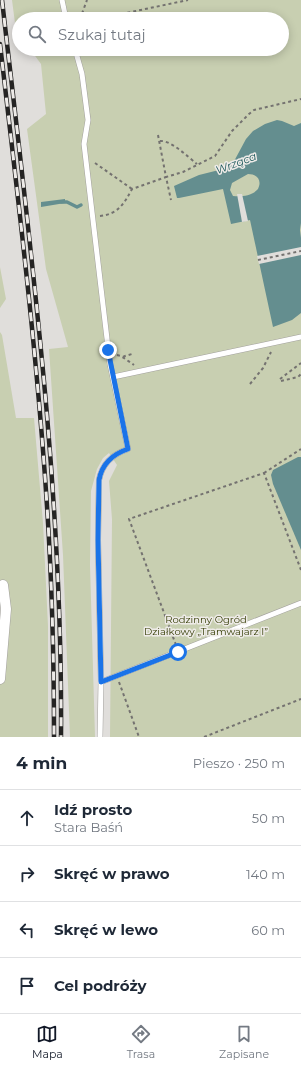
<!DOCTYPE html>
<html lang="pl">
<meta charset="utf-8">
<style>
:root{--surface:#fff;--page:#f2f2f3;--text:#1f2937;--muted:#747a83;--line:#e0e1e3;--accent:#111827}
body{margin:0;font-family:Montserrat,sans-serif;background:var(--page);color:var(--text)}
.stop{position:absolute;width:12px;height:12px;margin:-9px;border:3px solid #1a73e8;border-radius:50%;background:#fff}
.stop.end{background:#1a73e8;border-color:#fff;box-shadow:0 1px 4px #0008}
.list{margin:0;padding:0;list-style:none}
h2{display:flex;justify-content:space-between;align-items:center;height:52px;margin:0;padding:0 16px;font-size:17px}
h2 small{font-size:13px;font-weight:400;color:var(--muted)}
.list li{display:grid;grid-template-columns:26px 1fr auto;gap:12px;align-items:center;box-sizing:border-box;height:56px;padding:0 16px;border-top:1px solid var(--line)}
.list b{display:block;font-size:15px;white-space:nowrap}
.list p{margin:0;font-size:13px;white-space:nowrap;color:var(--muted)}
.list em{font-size:13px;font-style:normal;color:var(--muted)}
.icon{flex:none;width:22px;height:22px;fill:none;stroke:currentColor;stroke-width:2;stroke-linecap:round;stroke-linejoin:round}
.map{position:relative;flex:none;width:301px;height:737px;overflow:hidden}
.search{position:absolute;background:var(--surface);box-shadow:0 2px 10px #0003;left:12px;right:12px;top:12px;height:44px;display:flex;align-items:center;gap:10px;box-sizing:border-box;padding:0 14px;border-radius:22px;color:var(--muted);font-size:15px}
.sheet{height:276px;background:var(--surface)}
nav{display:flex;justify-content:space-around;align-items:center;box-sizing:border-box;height:56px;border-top:1px solid var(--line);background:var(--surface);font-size:11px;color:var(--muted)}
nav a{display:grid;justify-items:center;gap:2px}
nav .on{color:var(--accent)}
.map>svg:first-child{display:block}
.green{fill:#c8cfb1}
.water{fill:#648e8f;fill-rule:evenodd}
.pier{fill:#e0dedb}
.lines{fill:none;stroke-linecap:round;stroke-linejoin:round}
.stream{stroke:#648e8f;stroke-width:3.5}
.lane-casing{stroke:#a2a09d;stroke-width:6}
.street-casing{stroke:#a2a09d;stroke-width:11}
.path{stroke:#747270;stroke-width:2;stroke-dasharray:3 3;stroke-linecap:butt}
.lane{stroke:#fff;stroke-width:5}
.street{stroke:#fff;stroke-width:10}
.rail-casing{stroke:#252423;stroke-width:4.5}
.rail{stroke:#eeebe8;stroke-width:3;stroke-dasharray:9;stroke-linecap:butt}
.route{stroke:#1a73e8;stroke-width:5}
.labels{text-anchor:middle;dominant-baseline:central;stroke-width:3;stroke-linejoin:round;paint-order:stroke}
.park-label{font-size:10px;fill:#363e06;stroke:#eeebe8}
.water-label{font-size:11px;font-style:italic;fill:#1d595b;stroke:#eeebe8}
</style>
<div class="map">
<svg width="301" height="737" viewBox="0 0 301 737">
<rect width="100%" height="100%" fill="#e0dedb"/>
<g class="green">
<path d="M12,0h289v737h-191l2,-218 -3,-38 8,-16 -8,-12 -6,5 -6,11 -6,22 -1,74 5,172h-25l-7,-182 -14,-206 19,-2 -22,-78 -19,-140 19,-15 -5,-50 -11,-15h252v-30h-263v16l-3,-4z"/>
<path d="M0,267l6,32 -6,9z"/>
<path d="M0,332l2,3 14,83h18l9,105 5,103v111h-48v-114l1,-14 -1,-8z"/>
</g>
<g class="water">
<path d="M277,120l5,1 12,5 7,-3v100l-1,7 1,8v75l-9,7 -19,7 -23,-107 -19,4 -8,-35 -44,9h-2l-3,-12 25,-11 28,-7 5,-3 14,-26 7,-8 12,-7zM248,174c10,0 14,7 10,15 -6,7 -17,8 -25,7l-3,-6 2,-7z"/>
<path d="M65,199v4l-24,4v-5z"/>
<path d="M298,457h3v93l-28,-66 -2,-9 2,-5z"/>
</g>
<g class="pier">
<path d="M237,194h5l6,27 -6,1z"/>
<path d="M301,247v8l-42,9 -2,-8z"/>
</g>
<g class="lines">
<path class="stream" d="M61,202h6l10,5 4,-2"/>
<g class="lane-casing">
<g id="lane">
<path d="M62,0l4,19"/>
<path d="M75,49l7,25 6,46 -4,24 26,220 18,85c-15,5 -26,15 -29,31l-1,60 3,142 -1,55"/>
<path d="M113,377l188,-40"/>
<path d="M101,682l200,-79"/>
</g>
</g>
<g class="street-casing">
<path id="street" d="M0,679l6,-70 -3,-24"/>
</g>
<g class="path">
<path d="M74,13l2,6"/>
<path d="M80,19l7,-19"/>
<path d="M98,19l90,-19"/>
<path d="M158,135l8,42 17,-5 32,-16 17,-25 17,-17 5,-4 47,-11"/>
<path d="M160,141c11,-1 28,16 37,23"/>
<path d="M95,163l37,26"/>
<path d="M100,216c18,-2 24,-12 32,-27l34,-12 5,23"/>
<path d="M258,260l43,-9"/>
<path d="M117,355l4,1 13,9"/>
<path d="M123,357l2,-1 7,-2"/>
<path d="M280,379l21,-16"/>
<path d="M281,381l17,-4 3,-3"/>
<path d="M250,384l13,-16 8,-16"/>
<path d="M264,473l37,-24"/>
<path d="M176,645l-47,-126 135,-46 37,97"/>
<path d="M119,682l20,55"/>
<path d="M204,737l97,-38"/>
</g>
<use href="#lane" class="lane"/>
<use href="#street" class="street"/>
<g class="rail-casing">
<g id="rail">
<path d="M2,0c28,245 61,490 59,737"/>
<path d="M0,44c18,154 37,308 47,462 5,77 7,154 7,231"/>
</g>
</g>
<use href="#rail" class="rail"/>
</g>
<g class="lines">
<path class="route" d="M108,350l20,99c-15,5 -26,15 -29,31l-1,60 3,142 77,-30"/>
</g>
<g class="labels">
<g class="park-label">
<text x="206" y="619">Rodzinny Ogród<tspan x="206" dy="12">Działkowy „Tramwajarz I”</tspan></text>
</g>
<g class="water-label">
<text transform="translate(236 163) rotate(-21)">Wrząca</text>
</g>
</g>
</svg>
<div class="stop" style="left:178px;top:652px"></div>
<div class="stop end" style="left:108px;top:350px"></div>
<div class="search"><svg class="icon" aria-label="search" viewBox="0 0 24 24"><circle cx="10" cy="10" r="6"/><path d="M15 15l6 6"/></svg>Szukaj tutaj</div>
</div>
<section class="sheet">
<h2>4 min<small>Pieszo · 250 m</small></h2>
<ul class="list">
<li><svg class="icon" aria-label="ahead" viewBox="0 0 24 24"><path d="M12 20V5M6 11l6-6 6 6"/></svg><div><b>Idź prosto</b><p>Stara Baśń</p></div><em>50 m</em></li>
<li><svg class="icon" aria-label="right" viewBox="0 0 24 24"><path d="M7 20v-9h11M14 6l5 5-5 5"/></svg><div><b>Skręć w prawo</b></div><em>140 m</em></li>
<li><svg class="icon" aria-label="left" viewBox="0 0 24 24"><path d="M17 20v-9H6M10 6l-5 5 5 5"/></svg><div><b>Skręć w lewo</b></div><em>60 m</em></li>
<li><svg class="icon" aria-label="arrive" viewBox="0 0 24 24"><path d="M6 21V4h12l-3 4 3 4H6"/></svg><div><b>Cel podróży</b></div></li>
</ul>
</section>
<nav>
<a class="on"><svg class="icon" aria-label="map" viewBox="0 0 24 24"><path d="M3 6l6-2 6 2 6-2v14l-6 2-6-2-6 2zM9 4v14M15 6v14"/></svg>Mapa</a>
<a><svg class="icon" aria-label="directions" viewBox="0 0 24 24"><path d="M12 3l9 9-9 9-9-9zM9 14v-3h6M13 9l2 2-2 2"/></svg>Trasa</a>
<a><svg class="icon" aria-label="saved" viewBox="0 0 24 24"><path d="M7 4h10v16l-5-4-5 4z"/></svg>Zapisane</a>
</nav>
